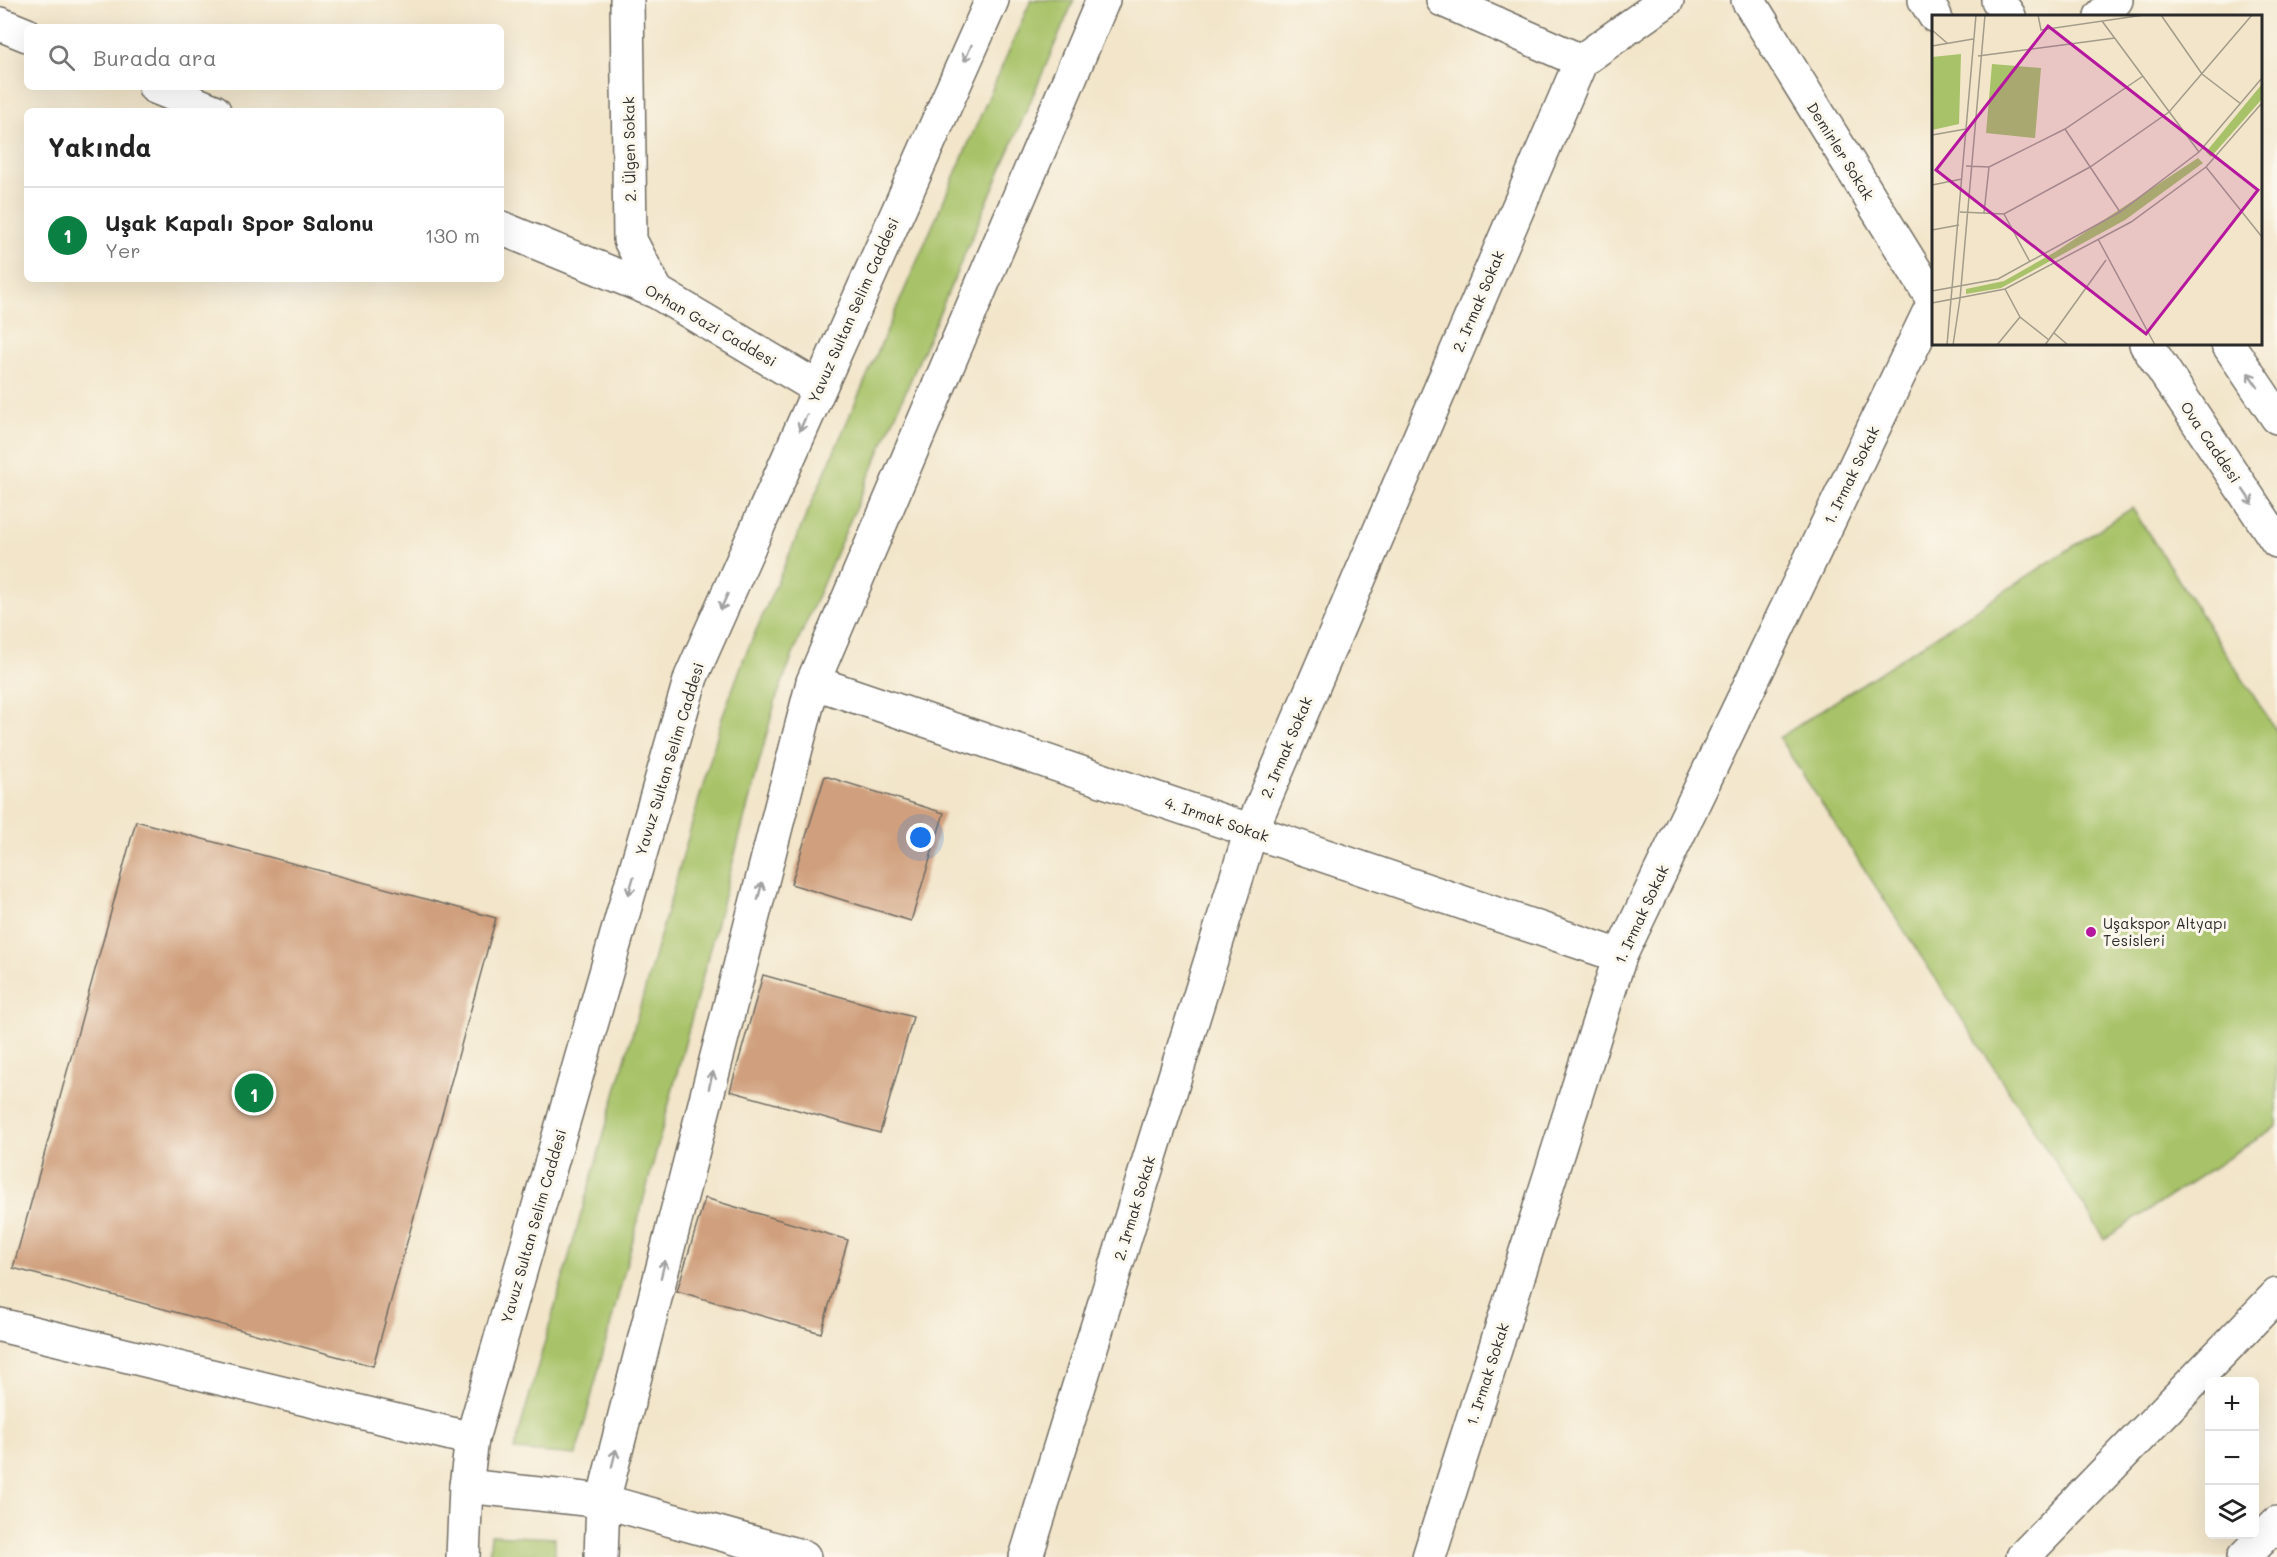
<!DOCTYPE html>
<html lang="tr">
<meta charset="utf-8">
<style>
:root{--surface:#fff;--page:#f6f6f6;--text:#222;--muted:#767676;--line:#e0e0e0;--accent:#0b8043}
body{margin:0;font-family:Mali,sans-serif;background:var(--page);color:var(--text)}
.controls{position:absolute;right:18px;bottom:18px;display:grid;overflow:hidden;border-radius:9px;box-shadow:0 6px 24px #0002}
.controls button{width:54px;height:54px;display:grid;place-items:center;padding:0;border:0;border-bottom:2px solid var(--line);background:var(--surface);color:var(--text);font:30px sans-serif}
.you{position:absolute;left:921px;top:838px;width:21px;height:21px;margin:-15px;border:4px solid #fff;border-radius:50%;background:#1a73e8;box-shadow:0 0 0 9px #1a73e833}
.badge{display:grid;place-items:center;width:39px;height:39px;border-radius:50%;background:var(--accent);color:#fff;font-size:20px;font-weight:700}
.pin{position:absolute;translate:-50% -50%;border:3px solid #fff;box-shadow:0 2px 6px #0006}
.list{margin:0;padding:0;list-style:none}
h2{display:flex;justify-content:space-between;align-items:center;height:78px;margin:0;padding:0 24px;font-size:26px}
h2 small{font-size:20px;font-weight:400;color:var(--muted)}
.list li{display:grid;grid-template-columns:39px 1fr auto;gap:18px;align-items:center;box-sizing:border-box;height:96px;padding:0 24px;border-top:2px solid var(--line)}
.list b{display:block;font-size:22px;white-space:nowrap}
.list p{margin:0;font-size:20px;white-space:nowrap;color:var(--muted)}
.list em{font-size:20px;font-style:normal;color:var(--muted)}
.icon{flex:none;width:33px;height:33px;fill:none;stroke:currentColor;stroke-width:2;stroke-linecap:round;stroke-linejoin:round}
.map{position:relative;flex:none;width:2277px;height:1557px;overflow:hidden}
.search{position:absolute;background:var(--surface);box-shadow:0 6px 24px #0002;left:24px;top:24px;width:480px;height:66px;display:flex;align-items:center;gap:15px;box-sizing:border-box;padding:0 21px;border-radius:9px;color:var(--muted);font-size:22px}
.panel{position:absolute;background:var(--surface);box-shadow:0 6px 24px #0002;left:24px;top:108px;width:480px;height:174px;border-radius:9px}
.map>svg:first-child{display:block}
.green{fill:#a7c268;stroke:#69764a;stroke-width:1.5}
.building{fill:#d0a07e}
.lines{fill:none;stroke-linecap:round;stroke-linejoin:round}
.street-casing{stroke:#716c62;stroke-width:36}
.secondary-casing{stroke:#716c62;stroke-width:36}
.primary-casing{stroke:#716c62;stroke-width:36}
.street{stroke:#fff;stroke-width:33}
.secondary{stroke:#fff;stroke-width:33}
.primary{stroke:#fff;stroke-width:33}
.oneway{stroke:#a0a0a0}
.poi-dot{fill:#b5179e;stroke:#fbf7ec;stroke-width:2}
.labels{text-anchor:middle;dominant-baseline:central;stroke-width:6;stroke-linejoin:round;paint-order:stroke}
.street-label{font-size:15px;fill:#2b2b2b;stroke:#fbf7ec}
.poi-label{font-size:15px;fill:#2b2b2b;stroke:#fbf7ec;text-anchor:start}
.inset-road{fill:none;stroke:#a29b8a;stroke-width:1.5}
.view{fill:#b5179e;fill-opacity:0.15;stroke:#b5179e;stroke-width:3}
.inset-edge{fill:none;stroke:#2b2b2b;stroke-width:3}
</style>
<div class="map">
<svg width="2277" height="1557" viewBox="0 0 2277 1557">
<rect width="100%" height="100%" fill="#fbf7ec"/>
<filter id="ink" filterUnits="userSpaceOnUse"><feTurbulence type="fractalNoise" baseFrequency=".0167" numOctaves="2"/><feDisplacementMap in="SourceGraphic" scale="12" xChannelSelector="R" yChannelSelector="G"/><feConvolveMatrix kernelMatrix="1 2 1 2 8 2 1 2 1" color-interpolation-filters="sRGB"/></filter>
<filter id="wash" filterUnits="userSpaceOnUse"><feTurbulence type="fractalNoise" baseFrequency=".008" numOctaves="4" result="noise"/><feDisplacementMap in="SourceGraphic" scale="24" xChannelSelector="R" yChannelSelector="G"/><feGaussianBlur stdDeviation="1.35" result="paint"/><feColorMatrix in="noise" values="0 0 0 0 0 0 0 0 0 0 0 0 0 0 0 0 0 1.4 0 .05"/><feComposite in="paint" operator="in"/></filter>
<g filter="url(#wash)">
<rect width="100%" height="100%" fill="#f2e5c9"/>
<g class="green">
<path d="M1031,0h43l-277,644 -21,55 -200,756 -62,-5 208,-732 22,-60z"/>
<path d="M2132,508l145,224v394l-172,113 -326,-501z"/>
<path d="M491,1535l64,3v19h-66z"/>
</g>
<g id="blocks">
<g class="building">
<path d="M825,776l119,37 -33,108 -120,-37z"/>
<path d="M136,821l360,97 -123,448 -360,-98z"/>
<path d="M763,975l150,42 -33,116 -150,-42z"/>
<path d="M705,1198l143,42 -27,93 -144,-42z"/>
</g>
</g>
</g>
<g filter="url(#ink)">
<use href="#blocks" fill-opacity="0" stroke="#716c62" stroke-width="1.5"/>
<g class="lines">
<g class="street-casing">
<g id="street">
<path d="M627,0l3,240 27,52"/>
<path d="M1443,0l138,61"/>
<path d="M1748,0l186,301"/>
<path d="M2101,16l15,-16"/>
<path d="M0,24l27,11"/>
<path d="M155,87l59,24"/>
<path d="M501,228l156,64 161,96"/>
<path d="M813,682l807,274"/>
<path d="M0,1325l472,114"/>
<path d="M603,1501l201,56"/>
<path d="M1026,1557l225,-726 330,-770 86,-61"/>
<path d="M1429,1557l191,-601 314,-654"/>
<path d="M2023,1557l254,-262"/>
<path d="M2244,1557l33,-34"/>
</g>
</g>
<g class="secondary-casing">
<g id="secondary">
<path d="M1925,0l10,16"/>
<path d="M1998,0l11,16"/>
<path d="M2146,344l131,197"/>
<path d="M2228,344l49,73"/>
</g>
</g>
<g class="primary-casing">
<g id="primary">
<path d="M466,1486l137,15"/>
<path d="M463,1557l3,-71 6,-47 219,-762 301,-677"/>
<path d="M601,1557l2,-56 210,-819 290,-682"/>
</g>
</g>
<use href="#street" class="street"/>
<use href="#secondary" class="secondary"/>
<use href="#primary" class="primary"/>
</g>
<defs><path id="oneway-shaft" d="M-6 0H5M1.5-3L5.5 0L1.5 3" fill="none" stroke-width="1.6" stroke-linecap="round" stroke-linejoin="round" transform="scale(1.5)"/></defs>
<g class="oneway">
<use href="#oneway-shaft" transform="translate(968 53) rotate(114)"/>
<use href="#oneway-shaft" transform="translate(2253 380) rotate(-124)"/>
<use href="#oneway-shaft" transform="translate(803 423) rotate(114)"/>
<use href="#oneway-shaft" transform="translate(2248 497) rotate(56)"/>
<use href="#oneway-shaft" transform="translate(724 602) rotate(114)"/>
<use href="#oneway-shaft" transform="translate(631 886) rotate(106)"/>
<use href="#oneway-shaft" transform="translate(760 891) rotate(-76)"/>
<use href="#oneway-shaft" transform="translate(711 1080) rotate(-76)"/>
<use href="#oneway-shaft" transform="translate(663 1269) rotate(-76)"/>
<use href="#oneway-shaft" transform="translate(614 1458) rotate(-76)"/>
</g>
</g>
<circle class="poi-dot" cx="2091" cy="932" r="6"/>
<g class="labels">
<g class="street-label">
<text transform="translate(629 149) rotate(-91)">2. Ülgen Sokak</text>
<text transform="translate(1841 151) rotate(58)">Demirler Sokak</text>
<text transform="translate(1478 301) rotate(-67)">2. Irmak Sokak</text>
<text transform="translate(853 310) rotate(-66)">Yavuz Sultan Selim Caddesi</text>
<text transform="translate(711 325) rotate(30)">Orhan Gazi Caddesi</text>
<text transform="translate(2211 442) rotate(56)">Ova Caddesi</text>
<text transform="translate(1851 475) rotate(-64)">1. Irmak Sokak</text>
<text transform="translate(1286 747) rotate(-67)">2. Irmak Sokak</text>
<text transform="translate(669 759) rotate(-73)">Yavuz Sultan Selim Caddesi</text>
<text transform="translate(1217 819) rotate(19)">4. Irmak Sokak</text>
<text transform="translate(1641 914) rotate(-65)">1. Irmak Sokak</text>
<text transform="translate(1134 1208) rotate(-73)">2. Irmak Sokak</text>
<text transform="translate(533 1226) rotate(-74)">Yavuz Sultan Selim Caddesi</text>
<text transform="translate(1487 1374) rotate(-72)">1. Irmak Sokak</text>
</g>
<g class="poi-label">
<text x="2103" y="923">Uşakspor Altyapı<tspan x="2103" dy="17">Tesisleri</tspan></text>
</g>
</g>
<g transform="translate(1932 15)">
<rect width="330" height="330" fill="#f2e5c9"/>
<path d="M29,39l-2,70 -27,6v-73zM60,49l49,4 -6,70 -49,-5zM330,69v15l-51,58 -5,-5zM266,143l5,5 -78,57 -124,68 -35,6v-5l38,-8 51,-29z" fill="#a7c268"/>
<path class="inset-road" d="M106,0l3,15 103,-15M229,0l41,59 39,30M170,6l97,131M0,15l15,13M0,31l41,-7M46,41l137,-18M133,114l55,83M0,120l34,-6M34,151l23,1 76,-38 78,-53M274,152l56,70M0,170l30,-6M28,197l44,2 86,-47 79,-55 83,-97M52,198l5,-46M72,199l26,48M0,215l27,-5M166,224l57,106M73,274l15,28 29,23M0,276l66,-12 122,-67 79,-60 63,-74M0,288l73,-14 126,-67 75,-55 56,-64M122,318l14,12M15,330l29,-330M21,330l7,-46 25,-284M65,330l23,-28M113,330l61,-85"/>
<path class="view" d="M116,11l210,164 -112,144 -210,-164z"/>
<rect width="330" height="330" class="inset-edge"/>
</g>
</svg>
<div class="controls">
<button>+</button>
<button>−</button>
<button><svg class="icon" aria-label="layers" viewBox="0 0 24 24"><path d="M12 4l9 5-9 5-9-5zM3 14l9 5 9-5"/></svg></button>
</div>
<div class="you"></div>
<div class="pin badge" style="left:254px;top:1093px">1</div>
<div class="search"><svg class="icon" aria-label="search" viewBox="0 0 24 24"><circle cx="10" cy="10" r="6"/><path d="M15 15l6 6"/></svg>Burada ara</div>
<section class="panel">
<h2>Yakında<small></small></h2>
<ul class="list">
<li><span class="badge">1</span><div><b>Uşak Kapalı Spor Salonu</b><p>Yer</p></div><em>130 m</em></li>
</ul>
</section>
</div>
